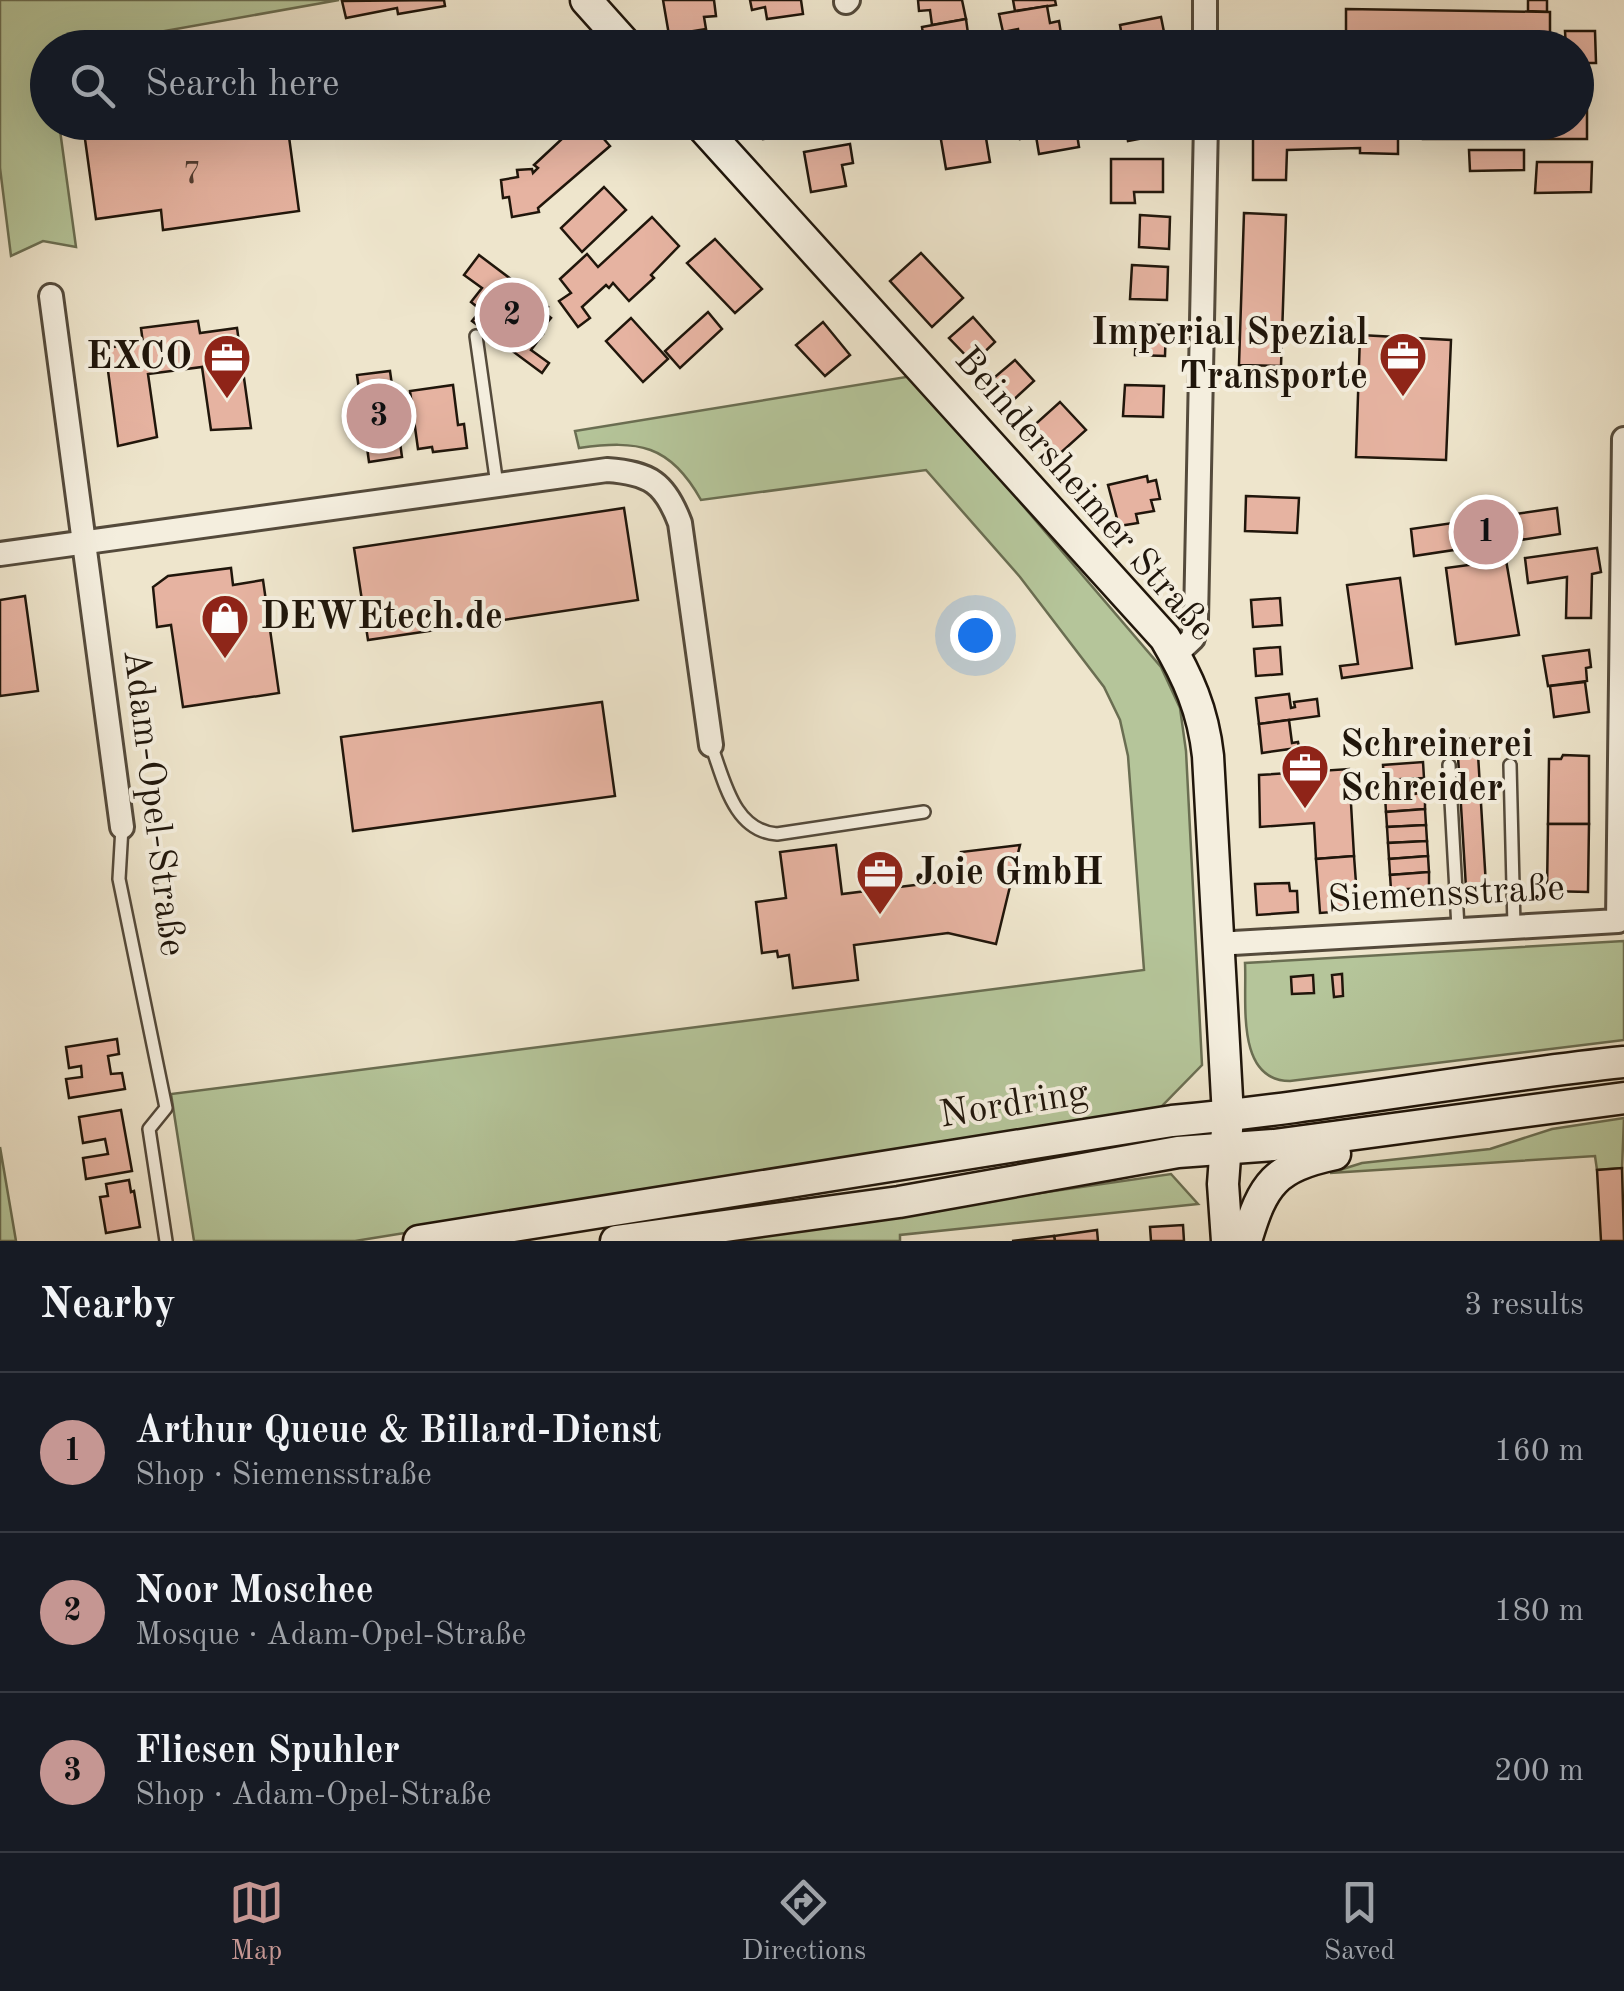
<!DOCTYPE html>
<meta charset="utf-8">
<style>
:root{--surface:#171b24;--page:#242831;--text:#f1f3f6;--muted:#9ea1a6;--line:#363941;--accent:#c59692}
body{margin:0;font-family:"Old Standard TT",serif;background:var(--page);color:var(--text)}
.you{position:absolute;left:975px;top:635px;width:35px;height:35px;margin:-25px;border:8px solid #fff;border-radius:50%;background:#1a73e8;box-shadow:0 0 0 15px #1a73e833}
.badge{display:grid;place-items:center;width:65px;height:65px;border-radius:50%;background:var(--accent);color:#111;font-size:32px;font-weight:700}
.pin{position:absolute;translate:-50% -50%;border:5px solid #fff;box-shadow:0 2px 10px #0006}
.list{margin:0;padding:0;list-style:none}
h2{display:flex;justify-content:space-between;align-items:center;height:130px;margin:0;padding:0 40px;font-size:42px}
h2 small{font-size:32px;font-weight:400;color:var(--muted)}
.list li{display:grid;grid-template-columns:65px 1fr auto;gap:30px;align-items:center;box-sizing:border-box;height:160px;padding:0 40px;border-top:2px solid var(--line)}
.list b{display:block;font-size:38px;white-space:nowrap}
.list p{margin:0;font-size:32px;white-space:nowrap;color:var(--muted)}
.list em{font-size:32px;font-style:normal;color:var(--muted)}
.icon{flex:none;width:55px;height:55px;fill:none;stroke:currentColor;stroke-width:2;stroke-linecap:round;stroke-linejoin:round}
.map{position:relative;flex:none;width:1624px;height:1241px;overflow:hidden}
.search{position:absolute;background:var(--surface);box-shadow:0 10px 40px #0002;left:30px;right:30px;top:30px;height:110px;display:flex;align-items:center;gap:25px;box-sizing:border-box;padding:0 35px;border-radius:55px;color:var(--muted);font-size:38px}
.sheet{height:610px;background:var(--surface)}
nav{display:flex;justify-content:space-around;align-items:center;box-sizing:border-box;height:140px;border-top:2px solid var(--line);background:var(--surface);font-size:28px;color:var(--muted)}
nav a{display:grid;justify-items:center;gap:5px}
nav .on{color:var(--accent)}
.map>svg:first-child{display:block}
.green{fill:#b5c59a;stroke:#6a6e52;stroke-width:2.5}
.building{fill:#e6b3a1;stroke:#20160b;stroke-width:2.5}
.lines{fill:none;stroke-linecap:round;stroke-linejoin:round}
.lane-casing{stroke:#544a3b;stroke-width:16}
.street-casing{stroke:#544a3b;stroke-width:28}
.secondary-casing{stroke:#20160b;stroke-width:35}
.lane{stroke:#f4eede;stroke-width:11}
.street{stroke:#f4eede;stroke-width:22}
.secondary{stroke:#f4eede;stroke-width:30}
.labels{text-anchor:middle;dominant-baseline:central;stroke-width:8;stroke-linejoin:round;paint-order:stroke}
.number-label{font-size:32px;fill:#523d30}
.poi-label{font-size:38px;font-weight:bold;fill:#20160b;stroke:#f4eede;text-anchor:start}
.street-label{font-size:38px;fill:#20160b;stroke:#f4eede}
</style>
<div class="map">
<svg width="1624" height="1241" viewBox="0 0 1624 1241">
<rect width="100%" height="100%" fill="#eee5cc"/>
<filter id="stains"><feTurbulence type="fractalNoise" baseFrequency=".002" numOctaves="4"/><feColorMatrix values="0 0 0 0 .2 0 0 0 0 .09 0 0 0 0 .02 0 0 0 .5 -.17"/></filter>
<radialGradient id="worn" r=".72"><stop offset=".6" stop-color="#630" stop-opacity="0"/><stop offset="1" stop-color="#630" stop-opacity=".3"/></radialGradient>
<g class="green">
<path d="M0,0h339l-264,47 -27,1v74l11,1 17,124 -33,-6 -32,15 -11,-88z"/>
<path d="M890,32l2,15h-70l-1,-3z"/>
<path d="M912,376l249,291 19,41 6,43 16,314 -46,47 -801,129h-161l-23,-147 973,-124 -16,-214 -8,-36 -16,-33 -84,-110 -94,-107 -225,30c-31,-56 -63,-60 -122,-52l-4,-17z"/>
<path d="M1624,941v99l-334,41c-55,0 -43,-80 -45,-118z"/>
<path d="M1624,1118l-2,50 -25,2 -2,-14 -265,17 32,-10 128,-14 62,-20z"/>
<path d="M0,1147l16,94h-16z"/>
<path d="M1171,1174l27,30 -298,31v6h-189z"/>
</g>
<g class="building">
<path d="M444,0l1,6 -47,8 -1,-6 -51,10 -4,-17z"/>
<path d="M663,0h51l2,16 -12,1 2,12 -37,6z"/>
<path d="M750,0h51l2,14 -36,5 -2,-12 -13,3z"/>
<path d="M918,0h44l4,19 -34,6 -2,-15 -11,1z"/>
<path d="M1013,0h42l1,5 -41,6z"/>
<path d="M1528,0h19v12l-19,-1z"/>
<path d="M1047,6l3,17 9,-2 3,19 -41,7 -3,-18 -15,3 -4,-18z"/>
<path d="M1346,9l204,3v36h-204z"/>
<path d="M1161,17l5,25 -42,6 -4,-23z"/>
<path d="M966,19l4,29h-45l-3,-21z"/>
<path d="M1565,31h30l1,32h-20v-15h-10z"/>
<path d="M508,35l2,13h-74z"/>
<path d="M759,39l2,9h-51v-2z"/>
<path d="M1053,42l1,6h-38l5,-1z"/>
<path d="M1166,42l1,6h-37z"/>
<path d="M1576,106h11v33h-164v-6h-25v-11h178z"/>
<path d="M148,122h139l12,89 -136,19 -2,-20 -65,9 -11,-80 64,-9z"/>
<path d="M580,122h9l21,24 -72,62 1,4 -27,5 -3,-20 -6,1 -2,-18 17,-3 -1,-7 15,-1 1,4 5,-5 -4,-3z"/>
<path d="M760,122h39l2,11 -38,6z"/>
<path d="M938,122h45l1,4 -44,8z"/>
<path d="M1018,122h48l2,8 8,-2 3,19 -40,7 -3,-18 -16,3z"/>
<path d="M1125,122h43l2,11 -42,8z"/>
<path d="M1362,122h36v32l-38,-1v-5l-73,2 -1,30h-33v-42l23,-1v-14h17v4l69,1z"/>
<path d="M984,126l6,36 -44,7 -6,-35z"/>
<path d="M850,144l3,19 -11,2 4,21 -35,6 -7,-40z"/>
<path d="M1469,150h55v20l-54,1z"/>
<path d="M1111,159h52v33h-29l1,11h-24z"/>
<path d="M1537,162h55l-1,30 -56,1z"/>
<path d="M604,187l22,23 -44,42 -21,-24z"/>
<path d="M1244,213l42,2 -5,151 -42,-1z"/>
<path d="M1140,215l30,2 -1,32 -30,-2z"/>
<path d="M652,217l27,29 -28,29 3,3 -25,23 -16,-18 -4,5 -3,-3 -24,22 8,11 -12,9 -19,-26 12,-8 -11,-14 27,-25 11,13z"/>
<path d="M715,239l47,50 -27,24 -48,-50z"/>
<path d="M921,253l42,45 -31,29 -42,-46z"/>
<path d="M479,255l69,52 -4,5 7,6 -5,6 -7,-5 -6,8 10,7 -12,16 18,13 -7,10 -70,-52 9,-11 -10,-8 11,-14 -18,-13z"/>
<path d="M1132,265l36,2 -1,33 -37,-1z"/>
<path d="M708,312l14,17 -42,39 -15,-17z"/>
<path d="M973,317l22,25 -22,21 -24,-25z"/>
<path d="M631,318l37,41 -25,23 -37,-41z"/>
<path d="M198,321l2,12 37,-5 14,100 -40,2 -9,-63 -54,7 9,63 -39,9 -13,-98 38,-5 -2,-15z"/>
<path d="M823,322l27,33 -25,21 -29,-31z"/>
<path d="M1136,324l30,1 -1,31 -30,-1z"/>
<path d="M1360,335l91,5 -5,120 -90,-3z"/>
<path d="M1015,360l19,21 -25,23 -20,-22z"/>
<path d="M390,371l12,86 -33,5 -12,-87z"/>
<path d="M453,385l5,40 6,-1 3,24 -34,4 -1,-5 -14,2 -8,-58z"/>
<path d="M1125,385l39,1 -1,31 -40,-1z"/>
<path d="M1060,402l26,28 -30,27 -26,-28z"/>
<path d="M1147,476l1,6 8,-2 4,19 -9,1 3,11 -18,3 2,9 -19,3 -11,-41z"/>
<path d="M1246,496l53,2 -2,35 -52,-2z"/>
<path d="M624,508l14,92 -270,40 -14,-92z"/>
<path d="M1557,508l3,26 -146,22 -3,-27z"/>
<path d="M1597,548l4,24 -9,2 -1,44h-25l1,-41 -39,6 -3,-25z"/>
<path d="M1506,560l13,75 -63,9 -10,-76z"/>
<path d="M231,568l2,17 30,-5 16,113 -96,14 -12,-82 -14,2 -4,-40 15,-11z"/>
<path d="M1400,578l12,90 -70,10 -2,-12 18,-2 -11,-79z"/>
<path d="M25,596l13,95 -38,5v-96z"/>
<path d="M1280,598l2,27 -29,2 -2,-27z"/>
<path d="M1280,647l2,27 -26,2 -2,-27z"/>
<path d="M1589,650l2,17 -5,1 1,13 -39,5 -5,-30z"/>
<path d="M1585,682l4,30 -35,5 -4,-31z"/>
<path d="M1289,694l2,14 4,-1 -1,-5 23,-3 2,17 -60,8 -3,-26z"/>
<path d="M602,702l13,94 -262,35 -12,-94z"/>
<path d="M1289,720l3,23 6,-1 1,5 10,-1 2,13 -20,3 -1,-13 -28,4 -3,-29z"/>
<path d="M1477,738l10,164 -20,2 -10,-164z"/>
<path d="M1563,755l26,1v68h-41l1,-65h12z"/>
<path d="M1423,762l1,16 -40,2 -1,-15z"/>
<path d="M1349,769l5,87 -38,3 -2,-36 -54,4 -1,-52z"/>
<path d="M1424,778l1,15 -40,3 -1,-16z"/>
<path d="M1425,793v16l-39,3 -1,-16z"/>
<path d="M1425,809l1,16 -39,2 -1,-15z"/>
<path d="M1548,824h41l-1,68 -41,-1z"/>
<path d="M1426,825l1,16 -39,2 -1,-16z"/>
<path d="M1427,841l1,15 -39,3 -1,-16z"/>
<path d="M836,845l6,49 122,-15 -3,-27 59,-7 -24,99 -48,-11 -94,12 4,35 -65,8 -4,-33 -11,2 -1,-6 -15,2 -6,-51 30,-4 -6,-46z"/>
<path d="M1354,856l4,54 -38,3 -4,-54z"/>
<path d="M1428,856l1,16 -39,3 -1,-16z"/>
<path d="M1429,872v16l-38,2 -1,-15z"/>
<path d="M1289,883l1,8h7l1,21 -41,3 -2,-31z"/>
<path d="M1429,888l1,16 -38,2 -1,-16z"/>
<path d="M1342,974l1,22 -9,1 -2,-22z"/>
<path d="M1313,975l1,18 -22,1 -1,-17z"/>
<path d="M117,1039l2,15 -11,2 3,18 11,-1 3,16 -56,9 -3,-19 16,-2 -1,-11 -12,2 -3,-21z"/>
<path d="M121,1110l11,61 -46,8 -3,-21 25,-4 -3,-15 -22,4 -4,-26z"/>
<path d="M1622,1168l2,73h-23l-4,-71z"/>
<path d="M129,1180l2,12 3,-1 6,36 -34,6 -6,-36 8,-1 -2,-12z"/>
<path d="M1183,1225l1,16h-33l-1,-14z"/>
<path d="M1097,1230l1,11h-43l-1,-5z"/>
<path d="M1054,1236l1,5h-43z"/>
</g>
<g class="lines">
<g class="lane-casing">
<g id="lane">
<path d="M476,336l21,149"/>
<path d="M711,745c13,34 22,86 66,89l147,-22"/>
<path d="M1449,765l9,163"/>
<path d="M1510,765l4,161"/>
<path d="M122,827l-3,52 47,229 -17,21 17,112"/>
</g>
</g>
<g class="street-casing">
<g id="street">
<path d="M1205,0v48"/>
<path d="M846,2l2,-2"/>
<path d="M51,296l71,531"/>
<path d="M0,554l607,-84c43,3 58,13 73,53l31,222"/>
<path d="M1175,655l18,-17 3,-18 10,-498"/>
<path d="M1216,944l402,-23 6,-482"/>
</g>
</g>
<g class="secondary-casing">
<g id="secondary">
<path d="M586,0l43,48"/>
<path d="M698,122l467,516c23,39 38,72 43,118l20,360 -5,68 4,57"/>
<path d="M419,1241l753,-120c152,-14 301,-43 452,-59"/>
<path d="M616,1241l283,-39 279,-50 96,-7 350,-47"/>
<path d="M1246,1241c17,-58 29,-74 89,-87"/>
</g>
</g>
<use href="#lane" class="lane"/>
<use href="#street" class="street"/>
<use href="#secondary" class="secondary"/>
</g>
<defs>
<g id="office-pin" transform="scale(2.5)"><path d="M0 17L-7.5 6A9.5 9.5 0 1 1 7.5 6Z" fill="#8f2418" stroke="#f4eede"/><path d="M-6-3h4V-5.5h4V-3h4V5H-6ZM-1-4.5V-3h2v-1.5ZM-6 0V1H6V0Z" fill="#fff"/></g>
<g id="shop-pin" transform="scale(2.5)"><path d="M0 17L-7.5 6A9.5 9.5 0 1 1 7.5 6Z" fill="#8f2418" stroke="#f4eede"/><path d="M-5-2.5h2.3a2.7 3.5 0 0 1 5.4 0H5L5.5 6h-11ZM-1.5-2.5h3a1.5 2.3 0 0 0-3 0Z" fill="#fff"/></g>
</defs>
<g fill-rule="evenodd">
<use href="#office-pin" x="1403" y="356"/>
<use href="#office-pin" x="227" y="358"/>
<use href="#shop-pin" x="225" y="618"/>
<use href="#office-pin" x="1305" y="768"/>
<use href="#office-pin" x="880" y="874"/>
</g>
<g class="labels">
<g class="number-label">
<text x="192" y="175">7</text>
</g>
<g class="poi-label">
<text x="1368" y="334" text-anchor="end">Imperial Spezial<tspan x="1368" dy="44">Transporte</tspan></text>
<text x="192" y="358" text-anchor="end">EXCO</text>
<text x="260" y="618">DEWEtech.de</text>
<text x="1340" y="746">Schreinerei<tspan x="1340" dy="44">Schreider</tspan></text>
<text x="915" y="874">Joie GmbH</text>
</g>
<g class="street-label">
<text transform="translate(1084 495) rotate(49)">Beindersheimer Straße</text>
<text transform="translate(153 803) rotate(83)">Adam-Opel-Straße</text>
<text transform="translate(1446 895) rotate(-3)">Siemensstraße</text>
<text transform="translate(1014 1105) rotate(-9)">Nordring</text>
</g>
</g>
<rect width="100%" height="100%" filter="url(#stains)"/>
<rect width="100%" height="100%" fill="url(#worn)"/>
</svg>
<div class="you"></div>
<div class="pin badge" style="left:1486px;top:532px">1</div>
<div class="pin badge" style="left:512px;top:315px">2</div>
<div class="pin badge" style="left:379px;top:416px">3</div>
<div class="search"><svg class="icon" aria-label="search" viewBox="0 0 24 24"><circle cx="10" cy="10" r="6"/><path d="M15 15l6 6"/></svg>Search here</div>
</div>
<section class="sheet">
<h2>Nearby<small>3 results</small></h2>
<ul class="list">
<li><span class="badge">1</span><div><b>Arthur Queue &amp; Billard-Dienst</b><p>Shop · Siemensstraße</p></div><em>160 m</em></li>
<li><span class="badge">2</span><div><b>Noor Moschee</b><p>Mosque · Adam-Opel-Straße</p></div><em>180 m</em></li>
<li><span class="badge">3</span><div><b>Fliesen Spuhler</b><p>Shop · Adam-Opel-Straße</p></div><em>200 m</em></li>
</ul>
</section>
<nav>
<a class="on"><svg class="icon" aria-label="map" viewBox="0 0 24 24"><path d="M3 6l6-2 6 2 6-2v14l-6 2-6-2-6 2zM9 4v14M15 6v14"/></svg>Map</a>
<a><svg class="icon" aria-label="directions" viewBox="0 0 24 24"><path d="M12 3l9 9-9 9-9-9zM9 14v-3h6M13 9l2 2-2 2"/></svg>Directions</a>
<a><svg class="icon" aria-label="saved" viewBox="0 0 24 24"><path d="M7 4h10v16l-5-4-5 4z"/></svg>Saved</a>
</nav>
